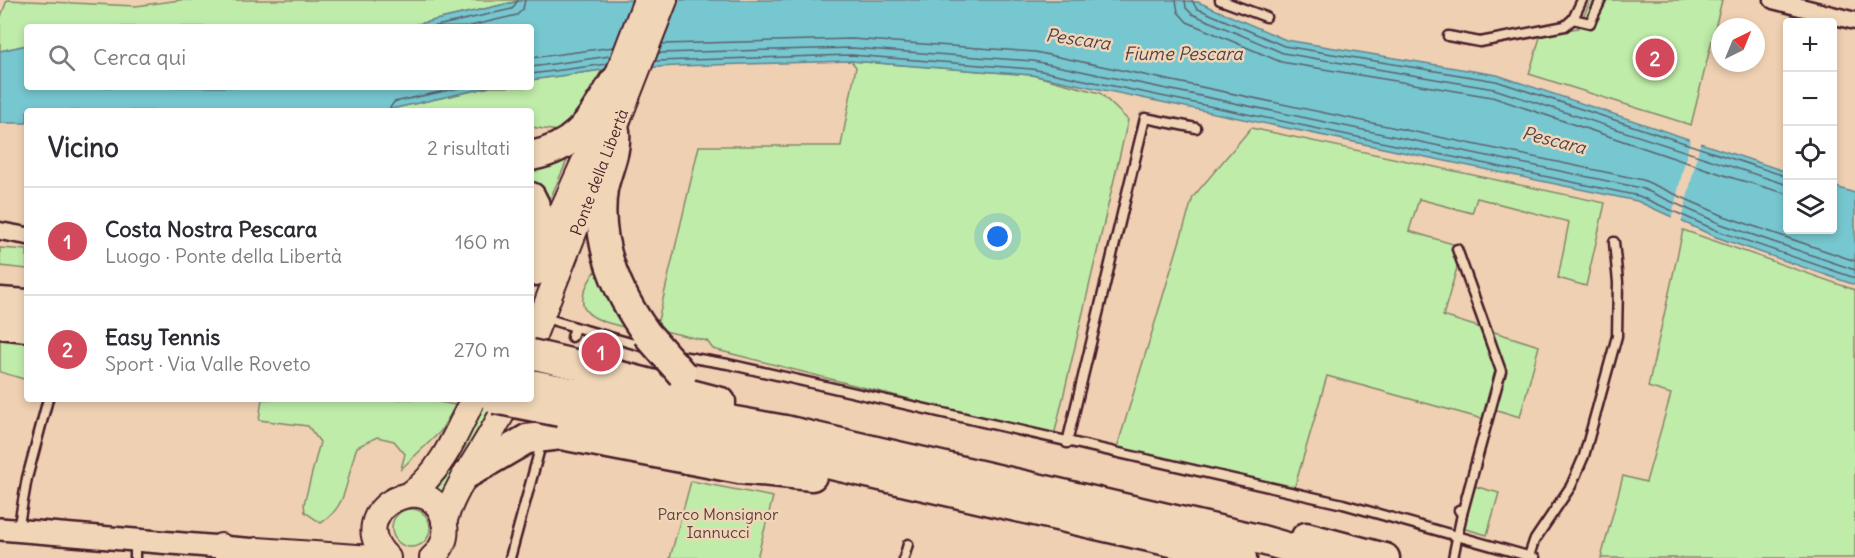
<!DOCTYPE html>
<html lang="it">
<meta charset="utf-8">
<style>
:root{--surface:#fff;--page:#f7f7f7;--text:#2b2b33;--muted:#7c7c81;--line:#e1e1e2;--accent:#d1495b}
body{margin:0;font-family:Delius,sans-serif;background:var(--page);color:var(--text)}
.controls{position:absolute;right:18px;top:18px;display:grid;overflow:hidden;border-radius:6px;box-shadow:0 3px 9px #0003}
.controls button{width:54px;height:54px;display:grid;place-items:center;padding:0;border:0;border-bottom:2px solid var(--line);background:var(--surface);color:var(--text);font:30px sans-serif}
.compass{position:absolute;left:1711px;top:18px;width:54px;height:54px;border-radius:50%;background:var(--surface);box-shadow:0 3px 9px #0003;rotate:43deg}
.you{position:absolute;left:998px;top:237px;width:21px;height:21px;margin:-15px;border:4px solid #fff;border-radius:50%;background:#1a73e8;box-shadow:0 0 0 9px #1a73e833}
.badge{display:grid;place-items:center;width:39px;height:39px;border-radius:50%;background:var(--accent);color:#fff;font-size:20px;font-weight:700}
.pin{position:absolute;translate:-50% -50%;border:3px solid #fff;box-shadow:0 2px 6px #0006}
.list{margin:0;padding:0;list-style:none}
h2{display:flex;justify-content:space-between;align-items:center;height:78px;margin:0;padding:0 24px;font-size:26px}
h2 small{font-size:20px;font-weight:400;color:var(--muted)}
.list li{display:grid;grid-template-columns:39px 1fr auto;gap:18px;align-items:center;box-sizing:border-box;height:108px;padding:0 24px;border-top:2px solid var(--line)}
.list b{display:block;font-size:22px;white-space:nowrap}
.list p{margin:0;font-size:20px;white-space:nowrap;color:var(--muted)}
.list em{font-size:20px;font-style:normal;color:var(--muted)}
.icon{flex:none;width:33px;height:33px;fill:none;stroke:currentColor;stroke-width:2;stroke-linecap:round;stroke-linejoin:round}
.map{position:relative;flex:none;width:1855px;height:558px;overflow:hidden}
.search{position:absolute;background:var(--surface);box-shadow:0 3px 9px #0003;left:24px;top:24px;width:510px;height:66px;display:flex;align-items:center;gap:15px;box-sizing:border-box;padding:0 21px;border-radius:6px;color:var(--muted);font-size:22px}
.panel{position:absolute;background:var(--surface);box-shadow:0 3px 9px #0003;left:24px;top:108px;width:510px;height:294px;border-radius:6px}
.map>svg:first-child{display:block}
.green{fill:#bfeca9;stroke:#84866a;stroke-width:1.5}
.water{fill:#76c7d0;stroke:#64848e;stroke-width:1.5}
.pier{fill:#efd0b2}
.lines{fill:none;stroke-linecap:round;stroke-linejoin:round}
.shore{stroke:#5c626d;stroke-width:1.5}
.service-casing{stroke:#4a1f2b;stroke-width:13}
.minor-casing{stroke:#4a1f2b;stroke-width:21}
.tertiary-casing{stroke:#4a1f2b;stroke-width:26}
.secondary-casing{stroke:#4a1f2b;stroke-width:28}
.trunk-casing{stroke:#4a1f2b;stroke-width:33}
.service{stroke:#f0d6b7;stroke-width:8}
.minor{stroke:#f0d6b7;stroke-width:16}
.tertiary{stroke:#f0d6b7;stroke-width:21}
.secondary{stroke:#f0d6b7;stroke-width:24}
.trunk{stroke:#f0d6b7;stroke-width:28}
.trunk-bridge-casing{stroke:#4a1f2b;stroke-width:33;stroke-linecap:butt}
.trunk-bridge{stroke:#f0d6b7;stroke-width:28}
.labels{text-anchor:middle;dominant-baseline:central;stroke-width:5;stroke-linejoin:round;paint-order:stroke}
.street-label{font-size:16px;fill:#4a1f2b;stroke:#f0d6b7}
.park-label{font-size:16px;fill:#5c3e3e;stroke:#f0d6b7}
.water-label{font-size:18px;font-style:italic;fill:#53414c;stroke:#f0d6b7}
</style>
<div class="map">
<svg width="1855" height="558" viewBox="0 0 1855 558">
<rect width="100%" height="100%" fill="#efd0b2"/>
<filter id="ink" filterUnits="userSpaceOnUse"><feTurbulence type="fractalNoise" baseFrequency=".0167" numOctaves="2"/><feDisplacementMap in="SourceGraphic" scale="12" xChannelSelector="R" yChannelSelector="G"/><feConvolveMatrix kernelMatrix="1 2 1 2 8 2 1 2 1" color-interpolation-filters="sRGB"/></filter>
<g filter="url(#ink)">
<g class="green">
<path d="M7,0l129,6 44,-6h343l-118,27h-378v18l-27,6v-32z"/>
<path d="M1591,0h131l-31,125 -162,-51 12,-40 37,-6z"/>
<path d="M851,61l181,14 68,18 28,27 -74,316 -341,-87 -6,-8 -51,-12 43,-183h142l15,-79z"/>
<path d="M602,70l-31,51 -13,10 -27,-4v-16h-149l108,-24h41v-7z"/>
<path d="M1251,128l354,75 -19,83 -28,-8 11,-56 -92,-24 -5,15 -53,-14 -10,32 54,16 -20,69 96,30 -19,71 -33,-10 -4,12 -156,-43 -33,113 -178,-38 77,-254z"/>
<path d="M573,147l-27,61 -15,-30v-15z"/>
<path d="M1683,230l172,60v268h-254l22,-82 23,6 25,-88 -23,-7z"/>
<path d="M0,248l27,2v19l-27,-3z"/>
<path d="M598,267l30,61c-42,-10 -61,-17 -30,-61z"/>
<path d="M0,339l27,2v39l-27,-8z"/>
<path d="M262,399h160l34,6 -16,27 -39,37 4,-15 -11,-13 -17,-4 -20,10c-11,29 -8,59 -36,76l-16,-11 -1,-8 16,-62 -12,-16 -49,-6z"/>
<path d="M484,404l12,2 -56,95 -7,-7 2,-12z"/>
<path d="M691,481l82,16 -16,61h-87z"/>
<path d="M1474,486l25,7 -12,42 -25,-7z"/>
<circle cx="411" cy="528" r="19"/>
</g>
<g class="water">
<path d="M524,0h651l23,2 88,38 211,35 290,97 1,58h44l1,-44 22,7v92l-139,-48 -79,-36 -605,-126 -181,-14 -174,5 -75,4 -71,10v-53h-126z"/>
<path d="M27,45v42h463l-108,24h-355v12h-27v-72z"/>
</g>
<path class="pier" d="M1691,136l10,3 -20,85 -10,-4z"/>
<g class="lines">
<g class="shore">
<path d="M1176,0l2,12 9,10 94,40 211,35 241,81 55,16"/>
<path d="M1185,0l1,8 6,6 91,39 211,36 294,96"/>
<path d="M1192,0l4,8 88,38 212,35 292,96"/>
<path d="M432,27l80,-18 6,-9"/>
<path d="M466,27l51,-12 6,-6 2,-9"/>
<path d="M662,44l190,-5 183,13 608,128 81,36 131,45"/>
<path d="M659,53l193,-5 181,13 608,127 80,36 134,46"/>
<path d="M531,58l83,-11"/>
<path d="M656,61l195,-6 181,14 607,127 79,35 137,47"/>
<path d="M531,67l79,-11"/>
<path d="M531,74l76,-10"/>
<path d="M388,111l6,-9 69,-15"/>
</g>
<g class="service-casing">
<g id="service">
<path d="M1220,0l46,17"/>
<path d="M1573,19l17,4 11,-23"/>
<path d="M1448,36l32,6 85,-16 8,-7 9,-19"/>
<path d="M1457,249l44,122 -39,143"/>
<path d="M542,317l33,10 -3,10"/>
<path d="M575,327l73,21"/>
<path d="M675,355l53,9 615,140 192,54"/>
<path d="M1067,443l78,-325 51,10"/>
<path d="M18,530l9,-52 21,-79"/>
<path d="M1529,556l5,-15 37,-55 13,-30 33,-120 1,-54 -4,-40"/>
<path d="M135,558v-19"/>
<path d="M510,558l29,-106"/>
<path d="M904,558l4,-14"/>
<path d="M1453,558l9,-44 -3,-4"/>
</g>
</g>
<g class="minor-casing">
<g id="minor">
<path d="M1773,0l82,21"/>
<path d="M0,231l27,5"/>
</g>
</g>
<g class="tertiary-casing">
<path id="tertiary" d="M0,529l257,21"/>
</g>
<g class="secondary-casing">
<g id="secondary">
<path d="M540,259l46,-102 60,-157"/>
<path d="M531,343l134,-343"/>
<path d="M410,494c31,-21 47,-62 63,-95"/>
<path d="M444,522c14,-45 47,-80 65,-123"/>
<path d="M221,546l12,12"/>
<path d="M257,550l114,8"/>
<path d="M388,558c-51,-48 48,-96 57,-33 2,13 -3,24 -13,33"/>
</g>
</g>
<g class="trunk-casing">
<g id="trunk">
<path d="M615,131c2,21 -8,38 -12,58 -8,54 13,102 43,144"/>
<path d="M531,156c47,-9 60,-37 83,-74"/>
<path d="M531,197c13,21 9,51 4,74"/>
<path d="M0,302l27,2"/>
<path d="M0,324l27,3"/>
<path d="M574,364l147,38"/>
<path d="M566,391l219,39 477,110 63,18"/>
<path d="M560,412l197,36 485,110"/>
<path d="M467,474l60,-35 34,-4 178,34 73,7"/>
<path d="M1306,537l79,21"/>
</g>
</g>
<use href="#service" class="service"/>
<use href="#minor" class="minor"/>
<use href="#tertiary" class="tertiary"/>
<use href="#secondary" class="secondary"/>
<use href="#trunk" class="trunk"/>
<g class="trunk-bridge-casing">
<g id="trunk-bridge">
<path d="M646,333l36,41"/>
<path d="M531,354l43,10"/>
<path d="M531,384l35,7"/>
<path d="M495,399l65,13"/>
</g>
</g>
<use href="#trunk-bridge" class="trunk-bridge"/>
</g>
</g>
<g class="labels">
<g class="street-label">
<text transform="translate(599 172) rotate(-69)">Ponte della Libertà</text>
</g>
<g class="park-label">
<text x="718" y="514">Parco Monsignor<tspan x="718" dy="18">Iannucci</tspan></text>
</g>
<g class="water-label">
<text transform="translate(1078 39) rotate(8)">Pescara</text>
<text x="1183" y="53">Fiume Pescara</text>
<text transform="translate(1554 140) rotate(14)">Pescara</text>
</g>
</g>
</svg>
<div class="controls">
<button>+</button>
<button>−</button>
<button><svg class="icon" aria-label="locate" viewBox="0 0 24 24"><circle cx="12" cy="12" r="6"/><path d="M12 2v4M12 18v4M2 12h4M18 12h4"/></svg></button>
<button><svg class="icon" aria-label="layers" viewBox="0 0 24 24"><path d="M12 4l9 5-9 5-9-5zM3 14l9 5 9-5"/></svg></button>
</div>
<svg class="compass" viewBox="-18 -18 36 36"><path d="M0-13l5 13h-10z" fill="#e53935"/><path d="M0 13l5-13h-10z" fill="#7c7c81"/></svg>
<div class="you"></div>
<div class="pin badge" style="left:601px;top:352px">1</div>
<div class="pin badge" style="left:1655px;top:58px">2</div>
<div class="search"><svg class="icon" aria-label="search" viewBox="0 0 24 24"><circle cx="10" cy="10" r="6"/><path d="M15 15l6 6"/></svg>Cerca qui</div>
<section class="panel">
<h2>Vicino<small>2 risultati</small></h2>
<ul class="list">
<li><span class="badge">1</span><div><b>Costa Nostra Pescara</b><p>Luogo · Ponte della Libertà</p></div><em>160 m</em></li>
<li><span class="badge">2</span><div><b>Easy Tennis</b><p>Sport · Via Valle Roveto</p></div><em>270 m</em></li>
</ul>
</section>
</div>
